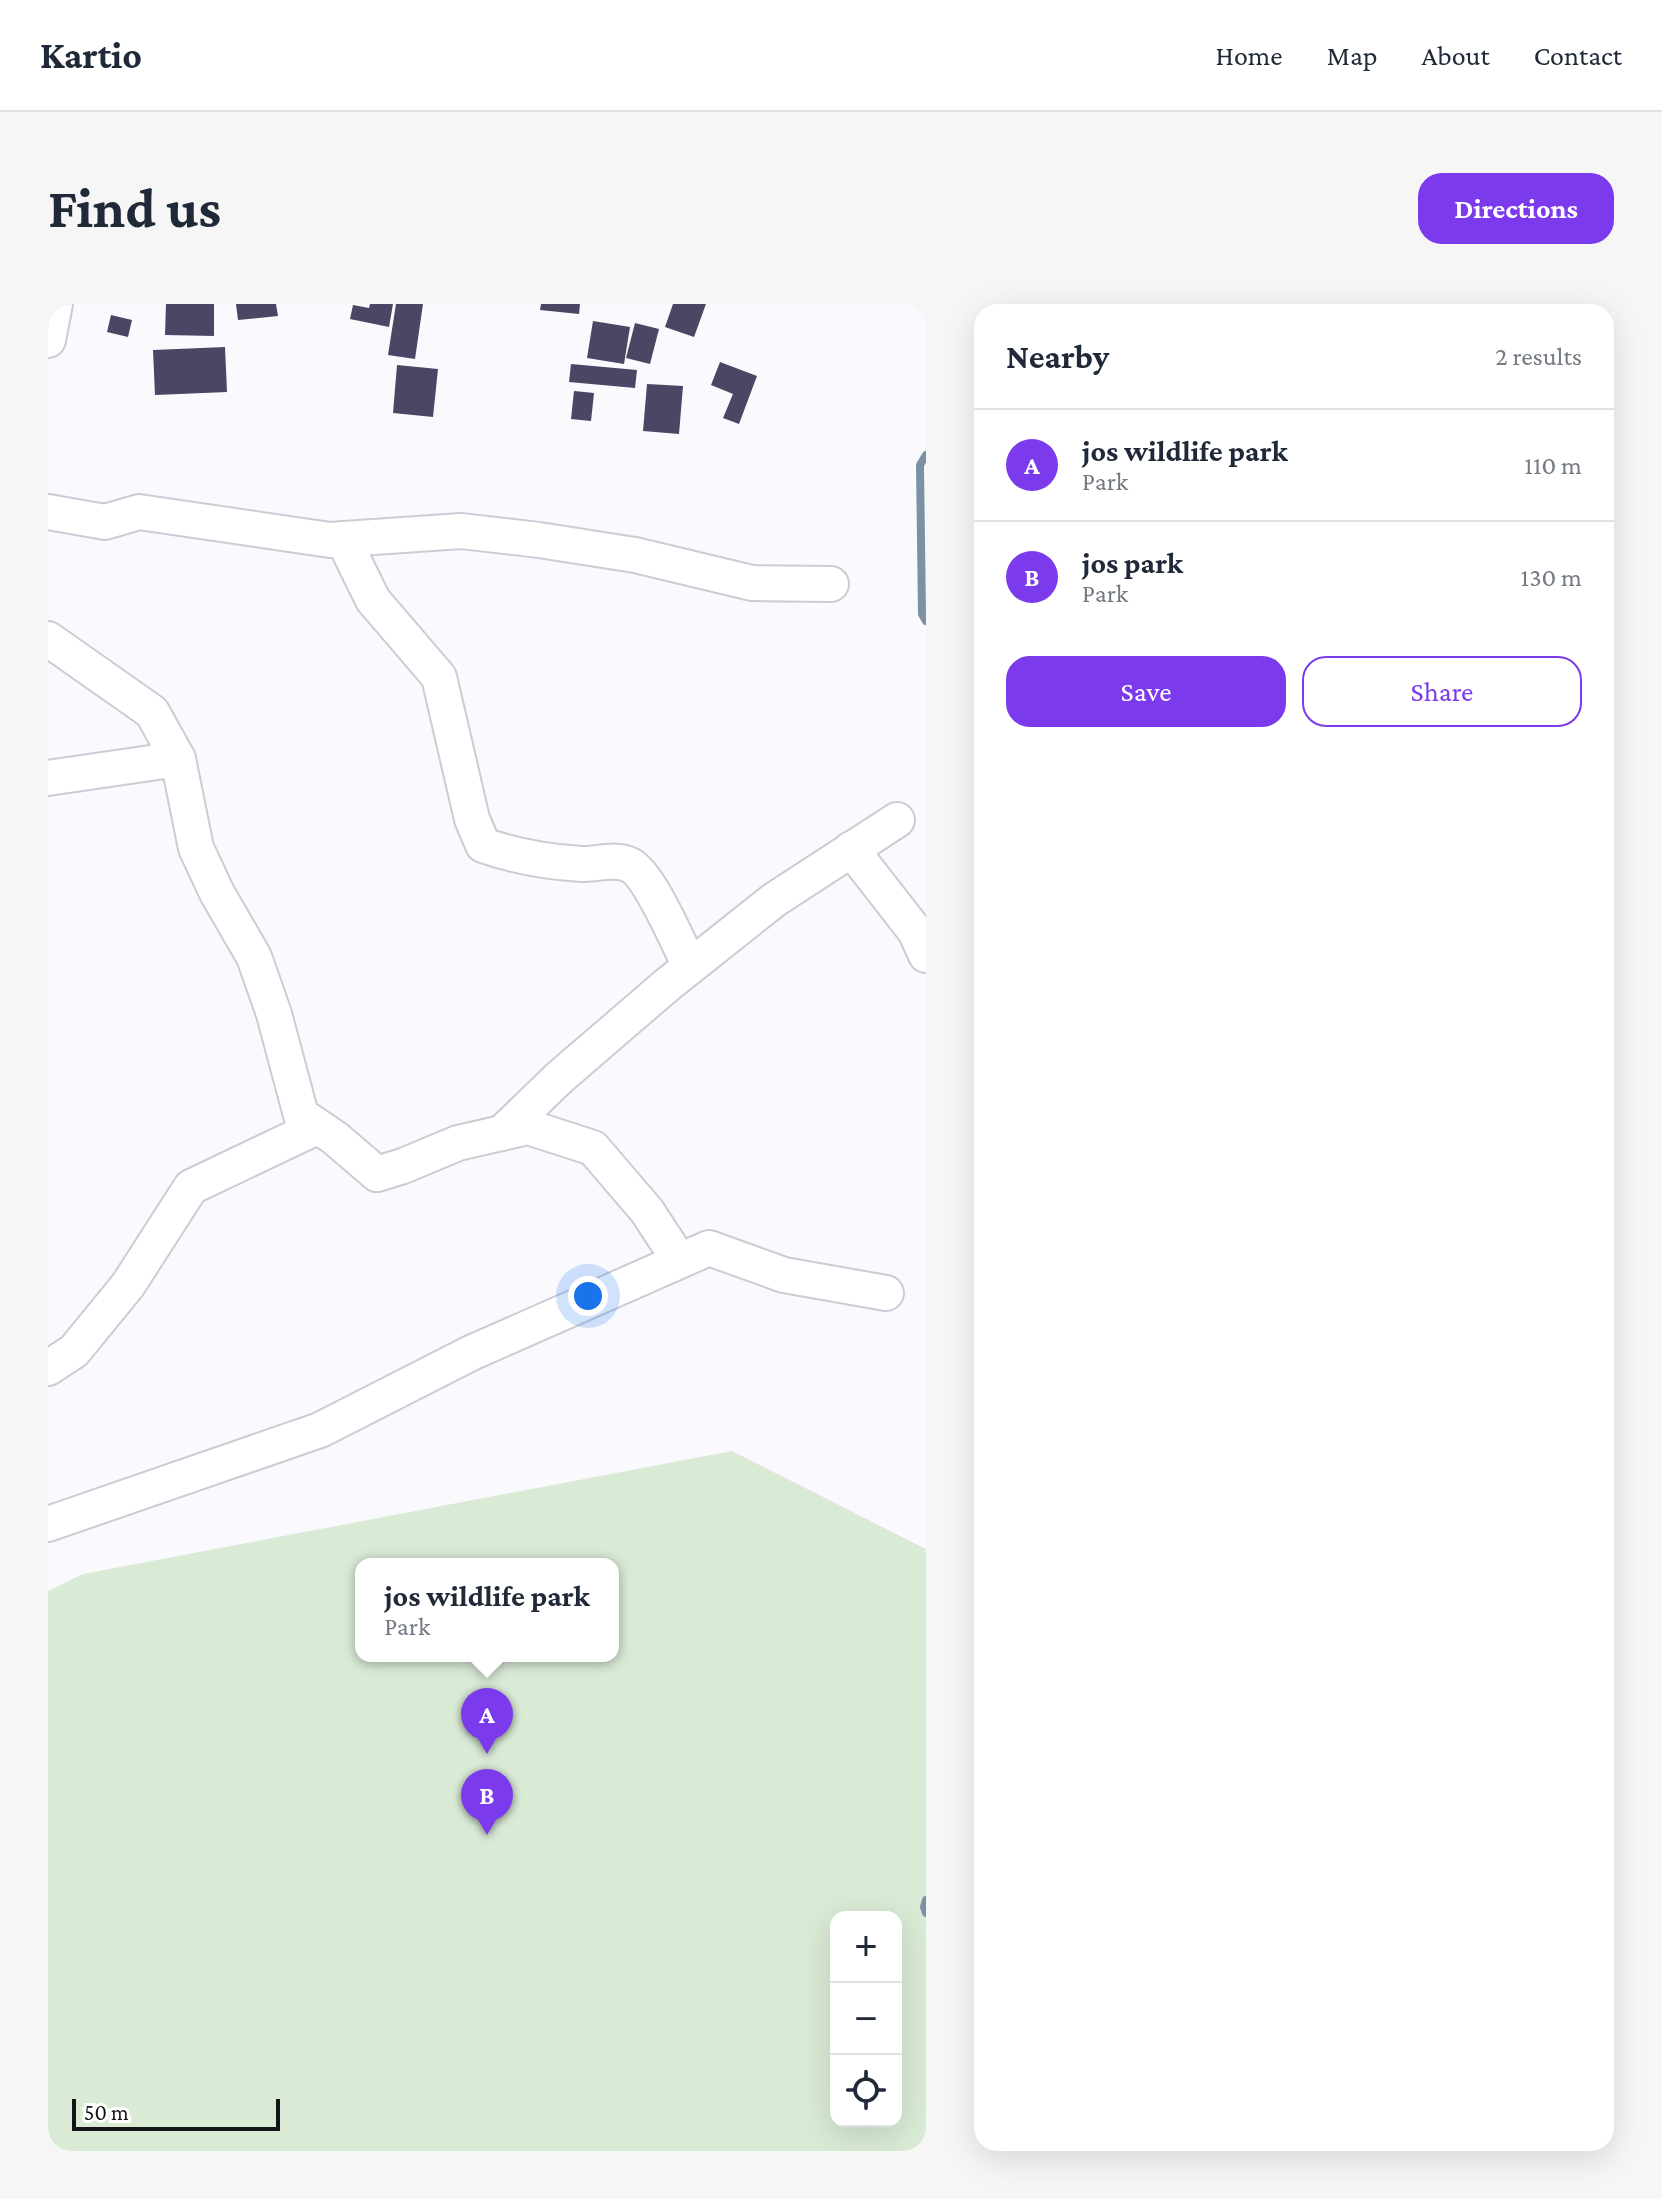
<!DOCTYPE html>
<meta charset="utf-8">
<style>
:root{--surface:#fff;--page:#f6f6f7;--text:#1f2937;--muted:#747a83;--line:#e0e1e3;--accent:#7c3aed}
body{margin:0;font-family:"Crimson Pro",serif;background:var(--page);color:var(--text)}
.controls{position:absolute;right:24px;bottom:24px;display:grid;overflow:hidden;border-radius:16px;box-shadow:0 8px 32px #0002}
.controls button{width:72px;height:72px;display:grid;place-items:center;padding:0;border:0;border-bottom:2px solid var(--line);background:var(--surface);color:var(--text);font:40px sans-serif}
.scale{position:absolute;left:24px;bottom:20px;width:208px;box-sizing:border-box;padding-left:8px;border:4px solid #141417;border-top:0;font-size:22px;line-height:28px;white-space:nowrap;color:#141417;-webkit-text-stroke:6px #fff;paint-order:stroke}
.you{position:absolute;left:540px;top:992px;width:28px;height:28px;margin:-20px;border:6px solid #fff;border-radius:50%;background:#1a73e8;box-shadow:0 0 0 12px #1a73e833}
.badge{display:grid;place-items:center;width:52px;height:52px;border-radius:50%;background:var(--accent);color:#fff;font-size:26px;font-weight:700}
.pin{position:absolute;translate:-50% -66px;filter:drop-shadow(0 2px 4px #0008)}
.pin::after{content:'';position:absolute;top:42px;width:28px;height:24px;background:inherit;clip-path:polygon(0 0,100% 0,50% 100%)}
.popup{position:absolute;left:307px;top:1254px;width:264px;height:104px;box-sizing:border-box;display:grid;place-content:center;border-radius:16px;background:var(--surface);filter:drop-shadow(0 2px 6px #0005);font-size:26px;white-space:nowrap;color:var(--muted)}
.popup b{font-size:30px;color:var(--text)}
.popup::after{content:'';position:absolute;left:50%;top:100%;margin-left:-16px;border:16px solid transparent;border-top-color:var(--surface)}
.list{margin:0;padding:0;list-style:none}
h2{display:flex;justify-content:space-between;align-items:center;height:104px;margin:0;padding:0 32px;font-size:34px}
h2 small{font-size:26px;font-weight:400;color:var(--muted)}
.list li{display:grid;grid-template-columns:52px 1fr auto;gap:24px;align-items:center;box-sizing:border-box;height:112px;padding:0 32px;border-top:2px solid var(--line)}
.list b{display:block;font-size:30px;white-space:nowrap}
.list p{margin:0;font-size:26px;white-space:nowrap;color:var(--muted)}
.list em{font-size:26px;font-style:normal;color:var(--muted)}
.actions{display:flex;gap:16px;padding:24px 32px}
.actions a{flex:1;padding:18px 0;border:2px solid var(--accent);border-radius:24px;text-align:center;font-size:28px;color:var(--accent)}
.actions .main{background:var(--accent);color:#fff}
.icon{flex:none;width:44px;height:44px;fill:none;stroke:currentColor;stroke-width:2;stroke-linecap:round;stroke-linejoin:round}
.map{position:relative;flex:none;width:878px;height:1847px;overflow:hidden;border-radius:24px}
header{display:flex;align-items:center;gap:48px;box-sizing:border-box;height:112px;padding:0 40px;background:var(--surface);border-bottom:2px solid var(--line)}
header strong{font-size:38px}
nav{display:flex;gap:44px;margin-inline-start:auto;font-size:28px}
.intro{display:flex;align-items:center;justify-content:space-between;box-sizing:border-box;height:192px;padding:0 48px}
h1{margin:0;font-size:56px}
.button{padding:20px 36px;border-radius:24px;background:var(--accent);color:#fff;font-size:28px;font-weight:700}
main{display:flex;gap:48px;padding:0 48px}
aside{flex:1;background:var(--surface);border-radius:24px;box-shadow:0 8px 32px #0002}
.map>svg:first-child{display:block}
.green{fill:#d9ead5;fill-rule:evenodd}
.lines{fill:none;stroke-linecap:round;stroke-linejoin:round}
.stream{stroke:#7c91a5;stroke-width:8}
.building{fill:#4c4563}
.street-casing{stroke:#ccccd5;stroke-width:38}
.street{stroke:#fff;stroke-width:34}
</style>
<header>
<strong>Kartio</strong>
<nav><a>Home</a><a>Map</a><a>About</a><a>Contact</a></nav>
</header>
<div class="intro"><h1>Find us</h1><a class="button">Directions</a></div>
<main>
<div class="map">
<svg width="878" height="1847" viewBox="0 0 878 1847">
<rect width="100%" height="100%" fill="#f9f9fe"/>
<path class="green" d="M684,1147l194,98v602h-878v-560l35,-17zM313,1260h252v92h-252zM788,1613h60v204h-60z"/>
<g class="lines">
<g class="stream">
<path d="M878,151l-6,10 2,149 4,7"/>
<path d="M878,1596l-2,7 2,6"/>
</g>
</g>
<g class="building">
<path d="M118,0h48v32l-49,-1z"/>
<path d="M188,0h40l2,12 -40,4z"/>
<path d="M322,0h23l-4,23 -39,-8 3,-14 16,3z"/>
<path d="M348,0h27l-8,55 -27,-4z"/>
<path d="M493,0h39l-1,10 -39,-4z"/>
<path d="M625,0h33l-12,33 -29,-10z"/>
<path d="M63,11l21,5 -4,17 -21,-5z"/>
<path d="M545,17l37,6 -6,37 -37,-6z"/>
<path d="M587,19l24,6 -9,35 -24,-6z"/>
<path d="M177,43l2,45 -72,3 -2,-45z"/>
<path d="M672,58l37,14 -18,48 -16,-6 10,-24 -22,-9z"/>
<path d="M523,60l66,6 -2,18 -66,-6z"/>
<path d="M349,61l41,4 -5,48 -40,-4z"/>
<path d="M599,80l36,2 -4,48 -36,-3z"/>
<path d="M526,87l20,2 -3,28 -20,-2z"/>
</g>
<g class="lines">
<g class="street-casing">
<g id="street">
<path d="M0,36l7,-36"/>
<path d="M0,208l57,10 34,-10 191,28 131,-9 78,9 96,15 117,28 79,1"/>
<path d="M295,235l30,61 66,77 33,142 11,26c31,11 65,17 98,19 16,1 33,-7 49,1 20,10 49,80 60,101"/>
<path d="M0,335l104,73 26,47 18,89 21,45 37,64 20,57 27,101 34,23 42,36 26,-8 55,-23 70,-16 65,21 54,63 32,49"/>
<path d="M0,474l130,-19"/>
<path d="M803,545l64,82 11,24"/>
<path d="M454,829l58,-56 107,-92 107,-85 123,-80"/>
<path d="M0,1064l26,-17 54,-66 63,-98 126,-60"/>
<path d="M0,1220l272,-94 151,-77 238,-105 75,27 102,18"/>
</g>
</g>
<use href="#street" class="street"/>
</g>
</svg>
<div class="controls">
<button>+</button>
<button>−</button>
<button><svg class="icon" aria-label="locate" viewBox="0 0 24 24"><circle cx="12" cy="12" r="6"/><path d="M12 2v4M12 18v4M2 12h4M18 12h4"/></svg></button>
</div>
<div class="scale">50 m</div>
<div class="you"></div>
<div class="pin badge" style="left:439px;top:1450px">A</div>
<div class="popup"><b>jos wildlife park</b>Park</div>
<div class="pin badge" style="left:439px;top:1531px">B</div>
</div>
<aside>
<h2>Nearby<small>2 results</small></h2>
<ul class="list">
<li><span class="badge">A</span><div><b>jos wildlife park</b><p>Park</p></div><em>110 m</em></li>
<li><span class="badge">B</span><div><b>jos park</b><p>Park</p></div><em>130 m</em></li>
</ul>
<div class="actions"><a class="main">Save</a><a>Share</a></div>
</aside>
</main>
